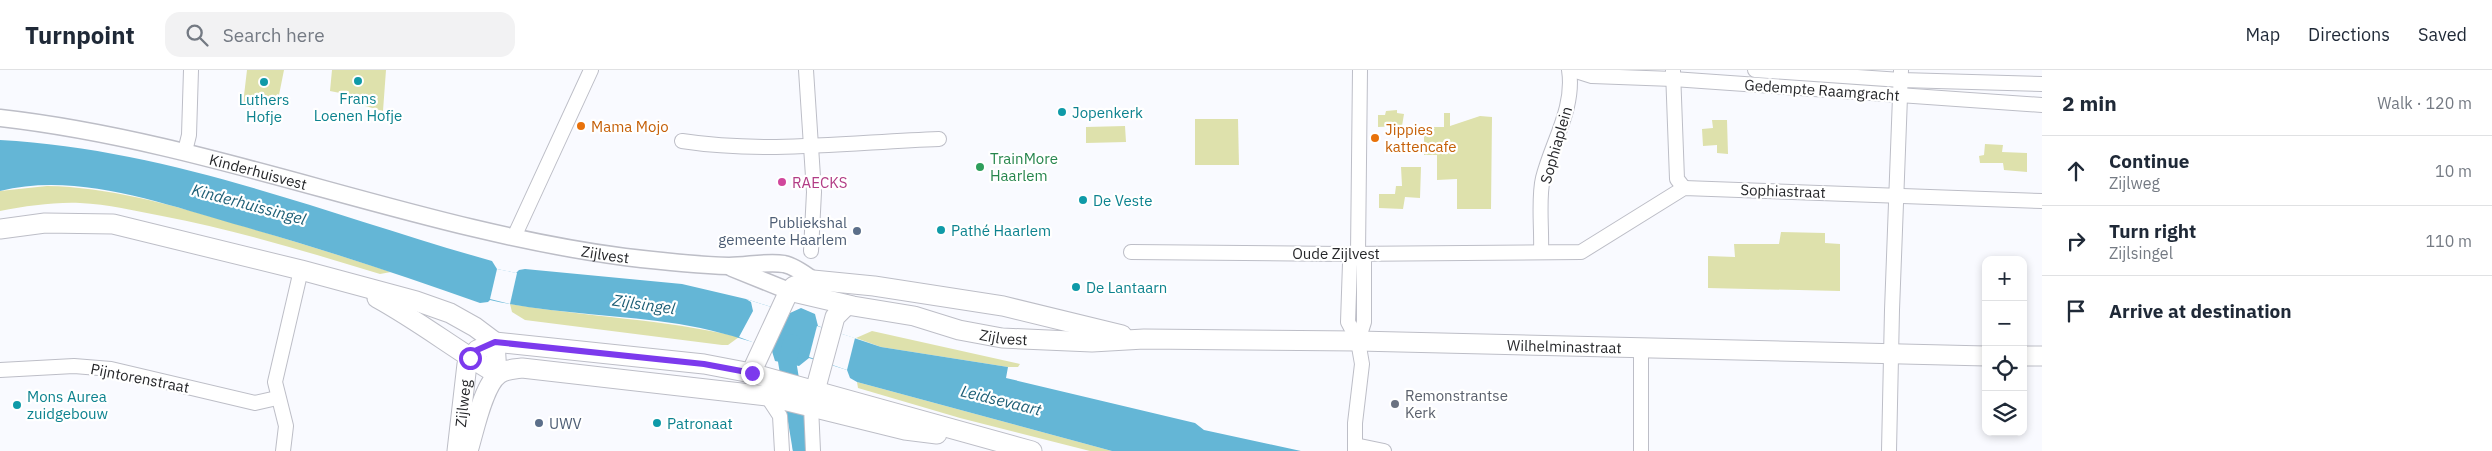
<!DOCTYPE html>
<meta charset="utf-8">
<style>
:root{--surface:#fff;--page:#f2f2f3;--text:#1f2937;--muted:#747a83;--line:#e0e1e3}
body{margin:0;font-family:"IBM Plex Sans",sans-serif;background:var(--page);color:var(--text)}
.controls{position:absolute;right:15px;bottom:15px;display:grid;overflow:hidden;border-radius:10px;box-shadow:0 2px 8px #0003}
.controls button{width:45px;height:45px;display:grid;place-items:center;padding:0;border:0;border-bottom:1px solid var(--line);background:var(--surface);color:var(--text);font:25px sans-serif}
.stop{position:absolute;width:15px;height:15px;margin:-11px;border:4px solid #7c3aed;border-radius:50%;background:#fff}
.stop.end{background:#7c3aed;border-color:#fff;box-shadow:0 1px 5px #0008}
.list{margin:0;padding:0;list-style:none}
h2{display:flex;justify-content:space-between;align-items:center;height:65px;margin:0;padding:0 20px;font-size:21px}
h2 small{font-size:16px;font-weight:400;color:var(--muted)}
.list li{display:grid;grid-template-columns:32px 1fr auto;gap:15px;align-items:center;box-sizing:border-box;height:70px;padding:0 20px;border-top:1px solid var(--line)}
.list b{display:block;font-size:19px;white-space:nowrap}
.list p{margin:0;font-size:16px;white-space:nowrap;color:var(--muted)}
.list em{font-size:16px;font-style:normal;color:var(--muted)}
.icon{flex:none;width:28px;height:28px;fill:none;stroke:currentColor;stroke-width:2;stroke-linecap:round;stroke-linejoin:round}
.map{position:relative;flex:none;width:2042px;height:381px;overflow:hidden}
header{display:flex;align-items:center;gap:30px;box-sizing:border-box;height:70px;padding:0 25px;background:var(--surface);border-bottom:1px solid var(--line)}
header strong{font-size:24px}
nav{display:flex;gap:28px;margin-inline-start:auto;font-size:18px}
.search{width:350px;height:45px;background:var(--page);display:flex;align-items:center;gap:12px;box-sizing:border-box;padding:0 18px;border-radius:15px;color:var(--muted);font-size:19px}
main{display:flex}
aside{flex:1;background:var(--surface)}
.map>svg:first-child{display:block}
.green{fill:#dee1ac}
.water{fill:#64b6d6}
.pier{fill:#f9faff}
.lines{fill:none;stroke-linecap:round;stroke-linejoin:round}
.canal{stroke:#64b6d6;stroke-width:18}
.minor-casing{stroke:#bdbec7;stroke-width:16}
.tertiary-casing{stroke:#bdbec7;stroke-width:19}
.secondary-casing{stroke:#bdbec7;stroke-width:21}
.minor{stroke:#fff;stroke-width:14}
.tertiary{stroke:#fff;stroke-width:16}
.secondary{stroke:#fff;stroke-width:19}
.route{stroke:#7c3aed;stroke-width:6}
.culture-dot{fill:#0f9aa8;stroke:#fff;stroke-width:2}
.food-dot{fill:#e8710a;stroke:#fff;stroke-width:2}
.leisure-dot{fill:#2e9e5b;stroke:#fff;stroke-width:2}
.hotel-dot{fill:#d1479c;stroke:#fff;stroke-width:2}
.service-dot{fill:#5c6f8a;stroke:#fff;stroke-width:2}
.worship-dot{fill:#6b7280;stroke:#fff;stroke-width:2}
.labels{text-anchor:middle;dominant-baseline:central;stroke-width:4.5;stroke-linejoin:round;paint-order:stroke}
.street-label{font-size:15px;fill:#26272a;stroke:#fff}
.culture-label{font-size:15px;fill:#0d838f;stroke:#fff;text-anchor:start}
.food-label{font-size:15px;fill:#c56008;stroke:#fff;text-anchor:start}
.leisure-label{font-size:15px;fill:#27864d;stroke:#fff;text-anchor:start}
.hotel-label{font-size:15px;fill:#b23c85;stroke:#fff;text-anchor:start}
.service-label{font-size:15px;fill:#4e5e75;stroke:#fff;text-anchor:end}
.worship-label{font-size:15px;fill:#5b616d;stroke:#fff;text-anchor:start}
.water-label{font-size:16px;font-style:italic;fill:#1e5f76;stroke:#fff}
</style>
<header>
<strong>Turnpoint</strong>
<div class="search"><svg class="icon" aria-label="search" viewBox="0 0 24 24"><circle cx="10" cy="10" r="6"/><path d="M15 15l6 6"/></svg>Search here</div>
<nav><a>Map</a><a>Directions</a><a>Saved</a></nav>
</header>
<main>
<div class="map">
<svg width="2042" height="381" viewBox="0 0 2042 381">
<rect width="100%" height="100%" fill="#f9faff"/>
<g class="green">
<path d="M247,0h37l-5,25 -2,-1 -1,5 -15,-4 -4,11 -14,-2z"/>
<path d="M332,0h54l-3,41 -43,-12v-6l-10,-2z"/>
<path d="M1397,40v3l7,1 -2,12 -24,1v-12h7l1,-4z"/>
<path d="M1444,43h6v13l30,-10 12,1 -1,92h-34v-30l-20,1v-25h-13v-28h20z"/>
<path d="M1195,49h43l1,46h-44z"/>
<path d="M1712,50h15l1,34 -11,-1v-8l-14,1 -1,-17 11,-1z"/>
<path d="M1125,56l1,16 -40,1v-16z"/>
<path d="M1985,74l18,1 -1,7 25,1v19l-23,-2 -1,-7h-23l-1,-7 5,-1z"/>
<path d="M1401,97h20l-1,31 -15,-1 -2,12 -24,-1v-14h16l1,-8h6z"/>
<path d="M47,116c61,1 121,18 179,35 55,16 110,33 165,51l-11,2c-72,-22 -144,-44 -218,-58 -27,-5 -54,-12 -82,-13 -27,-1 -53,3 -80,8v-20z"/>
<path d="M1781,162l44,1v10l15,1v47l-132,-3v-32l27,1 -1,-13h45z"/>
<path d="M510,234c77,13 154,15 229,33l-11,8h-6l-197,-25 -13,-8z"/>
<path d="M872,261l148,33 -2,3h-10l-127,-20 -25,-9z"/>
<path d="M857,312l255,69h-22l-130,-33 -102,-30z"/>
</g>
<g class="water">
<path d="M0,70c170,9 329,75 492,121l5,8 19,4 3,-3 6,-1 157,15 64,15 44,14 11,-5 14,6 3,12 63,21 127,20 -2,11 189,45 9,7 97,21h-189l-255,-69 -7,-4 -3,-8 -38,-12 -10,8 -24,-5 -4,-13c-30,-10 -61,-19 -92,-24 -63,-10 -127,-10 -189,-24l-2,2 -8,1c-82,-29 -163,-56 -246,-79 -73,-21 -158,-52 -234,-33z"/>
<path d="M791,358l14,2 2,21h-14z"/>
</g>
<g class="pier">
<path d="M497,199l20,4 -7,31 -20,-5z"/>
<path d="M746,229l44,14 -19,36 -32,-12 14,-26 -2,-9z"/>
<path d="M817,256l38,12 -8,32 -38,-13z"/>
</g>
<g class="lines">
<path class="canal" d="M792,273l-5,18 15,90"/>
<g class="minor-casing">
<g id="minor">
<path d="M806,0l8,122 -3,59"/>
<path d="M1573,0l19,6 81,3 369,26"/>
<path d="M1755,0l146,10 141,4"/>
<path d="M1673,1l4,108 7,9"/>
<path d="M682,71c84,13 172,1 257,-2"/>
<path d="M185,81l4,-16 2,-65"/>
<path d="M514,167l77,-167"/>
<path d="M1541,181c1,-22 -3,-53 2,-73 9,-36 32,-70 26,-108"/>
<path d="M1131,182l212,2 238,-2 103,-64 358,13"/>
<path d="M1358,271l6,-19v-60l-6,-9 2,-183"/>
<path d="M0,300l74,-4 37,3 144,34 22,-5"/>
<path d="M767,326l13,20 2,35"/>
<path d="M811,336l2,45"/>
<path d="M1355,375l29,6"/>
<path d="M283,381l3,-25 -11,-44 26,-112"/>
<path d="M1355,381v-28l7,-59 -4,-23 -10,-19 2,-59 8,-10"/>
<path d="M1641,381v-103"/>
<path d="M1889,381l3,-141 9,-240"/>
</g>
</g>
<g class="tertiary-casing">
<g id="tertiary">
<path id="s1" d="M0,48c213,24 413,111 625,139 34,4 70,8 104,9 18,0 38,-5 55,-2 10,2 21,10 29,16"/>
<path d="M732,198l57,23"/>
</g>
</g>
<g class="secondary-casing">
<g id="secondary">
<path d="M0,159l45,-6 68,1 188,46 115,31 34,12 25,14 20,15 2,32"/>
<path id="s2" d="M789,221l64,15 61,10 45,14 43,8 90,4 52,-3 214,2 628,15"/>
<path d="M377,228c42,23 79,52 120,76"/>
<path d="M2023,286h19"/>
<path d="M751,303l38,-82 5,-5 19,-6 61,6 129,20 119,29"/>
<path d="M812,332l23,-85 12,-12"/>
<path id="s3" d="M457,381l10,-87 10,-14 18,-8 209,22 47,9 281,78"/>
<path d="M468,381c6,-19 15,-66 31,-77 7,-5 15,-5 23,-6l245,28 138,34 32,4"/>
</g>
</g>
<use href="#minor" class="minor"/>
<use href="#tertiary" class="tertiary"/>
<use href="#secondary" class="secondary"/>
</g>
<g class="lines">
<path class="route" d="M470,288l7,-8 18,-8 209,22 48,9"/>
</g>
<g class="culture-dot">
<circle cx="358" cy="11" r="5"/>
<circle cx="264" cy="12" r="5"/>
<circle cx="1062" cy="42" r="5"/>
<circle cx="1083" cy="130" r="5"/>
<circle cx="941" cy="160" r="5"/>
<circle cx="1076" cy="217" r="5"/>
<circle cx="17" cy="335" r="5"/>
<circle cx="657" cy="353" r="5"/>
</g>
<g class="food-dot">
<circle cx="581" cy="56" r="5"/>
<circle cx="1375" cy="68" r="5"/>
</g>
<circle class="leisure-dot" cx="980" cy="97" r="5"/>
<circle class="hotel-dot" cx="782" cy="112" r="5"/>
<g class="service-dot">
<circle cx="857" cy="161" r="5"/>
<circle cx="539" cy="353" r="5"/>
</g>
<circle class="worship-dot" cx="1395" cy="334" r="5"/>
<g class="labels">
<g class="street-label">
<text transform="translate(1822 20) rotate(4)">Gedempte Raamgracht</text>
<text transform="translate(1556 75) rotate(-74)">Sophiaplein</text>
<text stroke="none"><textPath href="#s1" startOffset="264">Kinderhuisvest</textPath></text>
<text transform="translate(1783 121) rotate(2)">Sophiastraat</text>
<text stroke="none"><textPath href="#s1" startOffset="621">Zijlvest</textPath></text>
<text x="1336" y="183">Oude Zijlvest</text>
<text stroke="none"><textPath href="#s2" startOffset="220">Zijlvest</textPath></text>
<text stroke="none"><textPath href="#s2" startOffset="781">Wilhelminastraat</textPath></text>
<text transform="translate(140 308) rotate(11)">Pijntorenstraat</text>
<text stroke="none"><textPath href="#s3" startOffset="48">Zijlweg</textPath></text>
</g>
<g class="culture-label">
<text x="358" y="28" text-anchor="middle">Frans<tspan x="358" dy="17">Loenen Hofje</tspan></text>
<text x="264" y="29" text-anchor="middle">Luthers<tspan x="264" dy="17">Hofje</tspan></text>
<text x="1072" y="42">Jopenkerk</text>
<text x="1093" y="130">De Veste</text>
<text x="951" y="160">Pathé Haarlem</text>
<text x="1086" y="217">De Lantaarn</text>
<text x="27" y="326">Mons Aurea<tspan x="27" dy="17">zuidgebouw</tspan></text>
<text x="667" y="353">Patronaat</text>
</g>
<g class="food-label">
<text x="591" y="56">Mama Mojo</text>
<text x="1385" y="59">Jippies<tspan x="1385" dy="17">kattencafe</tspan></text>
</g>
<g class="leisure-label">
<text x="990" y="88">TrainMore<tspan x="990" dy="17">Haarlem</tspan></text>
</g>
<g class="hotel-label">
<text x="792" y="112">RAECKS</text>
</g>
<g class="service-label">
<text x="847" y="152">Publiekshal<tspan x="847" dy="17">gemeente Haarlem</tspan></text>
<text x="549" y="353" text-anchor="start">UWV</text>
</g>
<g class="worship-label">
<text x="1405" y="325">Remonstrantse<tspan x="1405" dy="17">Kerk</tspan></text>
</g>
<g class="water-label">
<text transform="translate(249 134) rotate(15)">Kinderhuissingel</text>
<text transform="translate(644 234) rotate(8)">Zijlsingel</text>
<text transform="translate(1001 330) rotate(14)">Leidsevaart</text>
</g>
</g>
</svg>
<div class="controls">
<button>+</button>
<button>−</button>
<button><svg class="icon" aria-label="locate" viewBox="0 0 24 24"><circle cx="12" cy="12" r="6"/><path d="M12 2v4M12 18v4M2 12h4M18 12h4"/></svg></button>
<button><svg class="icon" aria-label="layers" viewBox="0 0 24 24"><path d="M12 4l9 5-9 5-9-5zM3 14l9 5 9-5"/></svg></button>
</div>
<div class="stop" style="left:470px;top:288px"></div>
<div class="stop end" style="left:752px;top:303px"></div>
</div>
<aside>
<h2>2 min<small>Walk · 120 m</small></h2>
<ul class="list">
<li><svg class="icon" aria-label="ahead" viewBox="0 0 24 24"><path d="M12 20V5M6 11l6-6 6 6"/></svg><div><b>Continue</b><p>Zijlweg</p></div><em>10 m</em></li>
<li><svg class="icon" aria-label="right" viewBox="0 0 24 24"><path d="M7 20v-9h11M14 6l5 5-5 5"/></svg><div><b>Turn right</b><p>Zijlsingel</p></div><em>110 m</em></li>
<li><svg class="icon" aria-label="arrive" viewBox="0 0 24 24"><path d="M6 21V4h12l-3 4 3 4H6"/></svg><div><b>Arrive at destination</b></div></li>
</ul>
</aside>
</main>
